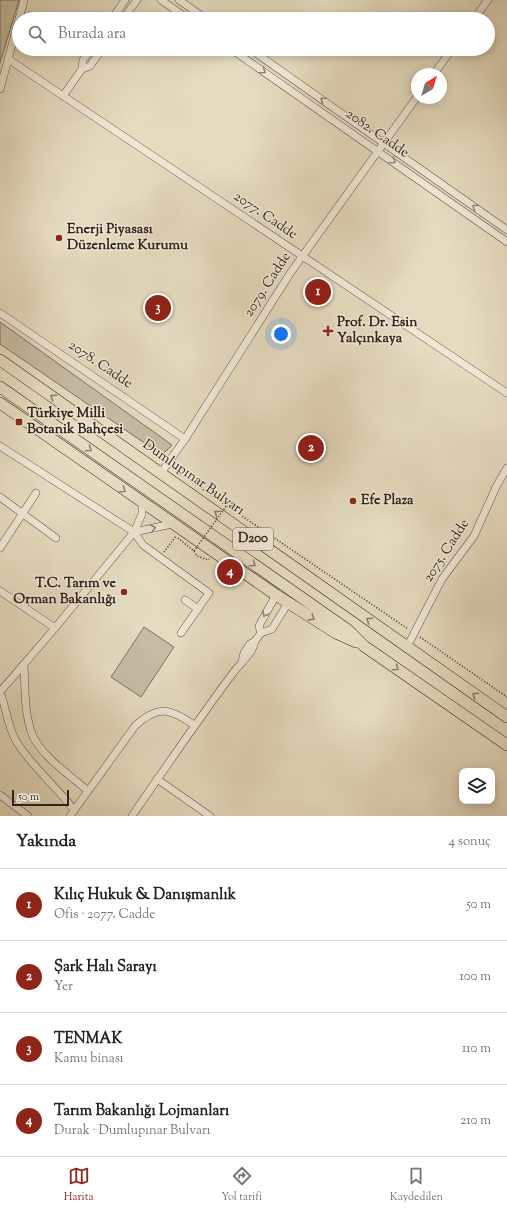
<!DOCTYPE html>
<html lang="tr">
<meta charset="utf-8">
<style>
:root{--surface:#fff;--page:#f2f2f2;--text:#222;--muted:#767676;--line:#e0e0e0;--accent:#8f2418}
body{margin:0;font-family:"Sorts Mill Goudy",serif;background:var(--page);color:var(--text)}
.controls{position:absolute;right:12px;bottom:12px;display:grid;overflow:hidden;border-radius:8px;box-shadow:0 2px 10px #0003}
.controls button{width:36px;height:36px;display:grid;place-items:center;padding:0;border:0;border-bottom:1px solid var(--line);background:var(--surface);color:var(--text);font:20px sans-serif}
.compass{position:absolute;left:411px;top:68px;width:36px;height:36px;border-radius:50%;background:var(--surface);box-shadow:0 2px 10px #0003;rotate:38deg}
.scale{position:absolute;left:12px;bottom:10px;width:57px;box-sizing:border-box;padding-left:4px;border:2px solid #31231d;border-top:0;font-size:11px;line-height:14px;white-space:nowrap;color:#31231d;-webkit-text-stroke:3px #eee8d5;paint-order:stroke}
.you{position:absolute;left:281px;top:334px;width:14px;height:14px;margin:-10px;border:3px solid #fff;border-radius:50%;background:#1a73e8;box-shadow:0 0 0 6px #1a73e833}
.badge{display:grid;place-items:center;width:26px;height:26px;border-radius:50%;background:var(--accent);color:#fff;font-size:13px;font-weight:700}
.pin{position:absolute;translate:-50% -50%;border:2px solid #fff;box-shadow:0 1px 4px #0006}
.list{margin:0;padding:0;list-style:none}
h2{display:flex;justify-content:space-between;align-items:center;height:52px;margin:0;padding:0 16px;font-size:17px}
h2 small{font-size:13px;font-weight:400;color:var(--muted)}
.list li{display:grid;grid-template-columns:26px 1fr auto;gap:12px;align-items:center;box-sizing:border-box;height:72px;padding:0 16px;border-top:1px solid var(--line)}
.list b{display:block;font-size:15px;white-space:nowrap}
.list p{margin:0;font-size:13px;white-space:nowrap;color:var(--muted)}
.list em{font-size:13px;font-style:normal;color:var(--muted)}
.icon{flex:none;width:22px;height:22px;fill:none;stroke:currentColor;stroke-width:2;stroke-linecap:round;stroke-linejoin:round}
.map{position:relative;flex:none;width:507px;height:816px;overflow:hidden}
.search{position:absolute;background:var(--surface);box-shadow:0 2px 10px #0003;left:12px;right:12px;top:12px;height:44px;display:flex;align-items:center;gap:10px;box-sizing:border-box;padding:0 14px;border-radius:22px;color:var(--muted);font-size:15px}
.sheet{height:340px;background:var(--surface)}
nav{display:flex;justify-content:space-around;align-items:center;box-sizing:border-box;height:56px;border-top:1px solid var(--line);background:var(--surface);font-size:11px;color:var(--muted)}
nav a{display:grid;justify-items:center;gap:2px}
nav .on{color:var(--accent)}
.map>svg:first-child{display:block}
.green{fill:#c6bca3;stroke:#7c7060}
.lines{fill:none;stroke-linecap:round;stroke-linejoin:round}
.minor-casing{stroke:#5e5146;stroke-width:8}
.trunk-casing{stroke:#31231d;stroke-width:12}
.path{stroke:#31231d;stroke-width:1.5;stroke-dasharray:1 2;stroke-linecap:butt}
.minor{stroke:#eee8d5;stroke-width:7}
.trunk{stroke:#e5dbbf;stroke-width:11}
.path-bridge{stroke:#31231d;stroke-width:1.5;stroke-dasharray:1 2;stroke-linecap:butt}
.oneway{stroke:#908679}
.oneway2{stroke:#8b7f6e}
.poi-dot{fill:#8f2418;stroke:#eee8d5;stroke-width:1.5}
.labels{text-anchor:middle;dominant-baseline:central;stroke-width:3;stroke-linejoin:round;paint-order:stroke}
.shield{fill:#eee8d5;stroke:#6a5e54;stroke-width:1}
.shield-label{font-size:13px;font-weight:bold;fill:#31231d}
.street-label{font-size:14px;fill:#31231d;stroke:#eee8d5}
.poi-label{font-size:14px;font-weight:bold;fill:#31231d;stroke:#eee8d5;text-anchor:start}
</style>
<div class="map">
<svg width="507" height="816" viewBox="0 0 507 816">
<rect width="100%" height="100%" fill="#e5dbbf"/>
<filter id="stains"><feTurbulence type="fractalNoise" baseFrequency=".005" numOctaves="4"/><feColorMatrix values="0 0 0 0 .2 0 0 0 0 .09 0 0 0 0 .02 0 0 0 .5 -.17"/></filter>
<radialGradient id="worn" r=".72"><stop offset=".6" stop-color="#630" stop-opacity="0"/><stop offset="1" stop-color="#630" stop-opacity=".3"/></radialGradient>
<g class="green">
<path d="M0,0h19l-19,63z"/>
<path d="M0,322l172,123 -10,10 -162,-111z"/>
<path d="M144,627l30,20 -33,50 -30,-20z"/>
</g>
<g class="lines">
<g class="minor-casing">
<g id="minor">
<path d="M161,0l27,19"/>
<path d="M179,0l27,19"/>
<path d="M19,19l5,-19"/>
<path d="M112,19l13,-19"/>
<path d="M123,19l14,-19"/>
<path d="M474,19l14,-19"/>
<path d="M231,49l276,193"/>
<path d="M250,49l257,181"/>
<path d="M8,59l499,334"/>
<path d="M82,69l8,-3 12,-17"/>
<path d="M434,74l18,-25"/>
<path d="M0,89l19,-70"/>
<path d="M63,96l19,-27 1,-9 8,-11"/>
<path d="M0,313l185,126"/>
<path d="M0,446l134,86 9,13 66,48 -28,40"/>
<path d="M161,473l24,-34 106,-167 126,-175"/>
<path d="M0,497l56,41"/>
<path d="M134,532l38,-8"/>
<path d="M0,548l36,-55"/>
<path d="M0,591l55,37 79,-96 8,-18v-11"/>
<path d="M185,600l13,9"/>
<path d="M261,633l-2,-7 17,-31"/>
<path d="M407,647l35,-68 32,-43 23,-51 10,-17"/>
<path d="M242,661l2,-8 6,-9 5,-3 6,-8 11,-4 16,-26"/>
<path d="M24,664c1,23 0,48 8,70 8,21 39,42 56,57"/>
<path d="M0,692l55,-64"/>
<path d="M2,697c4,14 7,32 14,44 16,26 40,45 58,69"/>
<path d="M157,779l53,37"/>
<path d="M0,795l28,21"/>
<path d="M70,816l65,-90c23,-21 35,-18 59,-1"/>
<path d="M132,816c33,-48 66,-96 101,-143 7,-10 20,-19 22,-32"/>
</g>
</g>
<g class="trunk-casing">
<g id="trunk">
<path d="M0,360l507,357"/>
<path d="M0,387l348,243 16,16 143,99"/>
<path d="M0,403l276,192 60,38 20,9"/>
</g>
</g>
<g class="path">
<path d="M173,469l235,160"/>
<path d="M178,538l16,13 3,5 11,4 1,-1"/>
<path d="M164,552l12,-16"/>
<path d="M420,637l87,60"/>
</g>
<use href="#minor" class="minor"/>
<use href="#trunk" class="trunk"/>
<path class="path-bridge" d="M194,551l33,-46"/>
</g>
<defs><path id="oneway-chevron" d="M-2-3.5L2.5 0L-2 3.5" fill="none" stroke-width="1.6" stroke-linecap="round" stroke-linejoin="round"/></defs>
<g class="oneway">
<use href="#oneway-chevron" transform="translate(263 71) rotate(35)"/>
<use href="#oneway-chevron" transform="translate(323 100) rotate(-145)"/>
<use href="#oneway-chevron" transform="translate(393 161) rotate(35)"/>
<use href="#oneway-chevron" transform="translate(475 207) rotate(-145)"/>
<use href="#oneway-chevron" transform="translate(153 528) rotate(-14)"/>
<use href="#oneway-chevron" transform="translate(265 614) rotate(121)"/>
</g>
<g class="oneway2">
<use href="#oneway-chevron" transform="translate(53 397) rotate(-145)"/>
<use href="#oneway-chevron" transform="translate(89 449) rotate(35)"/>
<use href="#oneway-chevron" transform="translate(123 490) rotate(35)"/>
<use href="#oneway-chevron" transform="translate(217 513) rotate(-145)"/>
<use href="#oneway-chevron" transform="translate(253 564) rotate(35)"/>
<use href="#oneway-chevron" transform="translate(312 618) rotate(32)"/>
<use href="#oneway-chevron" transform="translate(369 620) rotate(-145)"/>
<use href="#oneway-chevron" transform="translate(396 668) rotate(35)"/>
<use href="#oneway-chevron" transform="translate(475 695) rotate(-145)"/>
</g>
<g class="poi-dot">
<circle cx="59" cy="238" r="4"/>
<path d="M326 325h4v4h4v4h-4v4h-4v-4h-4v-4h4z"/>
<rect x="15" y="418" width="8" height="8" rx="2"/>
<circle cx="353" cy="501" r="4"/>
<circle cx="124" cy="592" r="4"/>
</g>
<g class="labels">
<rect class="shield" x="233" y="528" width="40" height="22" rx="3"/>
<g class="shield-label">
<text x="253" y="539">D200</text>
</g>
<g class="street-label">
<text transform="translate(377 134) rotate(35)">2082. Cadde</text>
<text transform="translate(265 216) rotate(34)">2077. Cadde</text>
<text transform="translate(268 285) rotate(-57)">2079. Cadde</text>
<text transform="translate(100 365) rotate(34)">2078. Cadde</text>
<text transform="translate(193 478) rotate(35)">Dumlupınar Bulvarı</text>
<text transform="translate(447 551) rotate(-57)">2075. Cadde</text>
</g>
<g class="poi-label">
<text x="67" y="230">Enerji Piyasası<tspan x="67" dy="16">Düzenleme Kurumu</tspan></text>
<text x="337" y="323">Prof. Dr. Esin<tspan x="337" dy="16">Yalçınkaya</tspan></text>
<text x="27" y="414">Türkiye Milli<tspan x="27" dy="16">Botanik Bahçesi</tspan></text>
<text x="361" y="501">Efe Plaza</text>
<text x="116" y="584" text-anchor="end">T.C. Tarım ve<tspan x="116" dy="16">Orman Bakanlığı</tspan></text>
</g>
</g>
<rect width="100%" height="100%" filter="url(#stains)"/>
<rect width="100%" height="100%" fill="url(#worn)"/>
</svg>
<div class="controls">
<button><svg class="icon" aria-label="layers" viewBox="0 0 24 24"><path d="M12 4l9 5-9 5-9-5zM3 14l9 5 9-5"/></svg></button>
</div>
<svg class="compass" viewBox="-18 -18 36 36"><path d="M0-13l5 13h-10z" fill="#e53935"/><path d="M0 13l5-13h-10z" fill="#767676"/></svg>
<div class="scale">50 m</div>
<div class="you"></div>
<div class="pin badge" style="left:318px;top:292px">1</div>
<div class="pin badge" style="left:311px;top:448px">2</div>
<div class="pin badge" style="left:158px;top:308px">3</div>
<div class="pin badge" style="left:230px;top:572px">4</div>
<div class="search"><svg class="icon" aria-label="search" viewBox="0 0 24 24"><circle cx="10" cy="10" r="6"/><path d="M15 15l6 6"/></svg>Burada ara</div>
</div>
<section class="sheet">
<h2>Yakında<small>4 sonuç</small></h2>
<ul class="list">
<li><span class="badge">1</span><div><b>Kılıç Hukuk &amp; Danışmanlık</b><p>Ofis · 2077. Cadde</p></div><em>50 m</em></li>
<li><span class="badge">2</span><div><b>Şark Halı Sarayı</b><p>Yer</p></div><em>100 m</em></li>
<li><span class="badge">3</span><div><b>TENMAK</b><p>Kamu binası</p></div><em>110 m</em></li>
<li><span class="badge">4</span><div><b>Tarım Bakanlığı Lojmanları</b><p>Durak · Dumlupınar Bulvarı</p></div><em>210 m</em></li>
</ul>
</section>
<nav>
<a class="on"><svg class="icon" aria-label="map" viewBox="0 0 24 24"><path d="M3 6l6-2 6 2 6-2v14l-6 2-6-2-6 2zM9 4v14M15 6v14"/></svg>Harita</a>
<a><svg class="icon" aria-label="directions" viewBox="0 0 24 24"><path d="M12 3l9 9-9 9-9-9zM9 14v-3h6M13 9l2 2-2 2"/></svg>Yol tarifi</a>
<a><svg class="icon" aria-label="saved" viewBox="0 0 24 24"><path d="M7 4h10v16l-5-4-5 4z"/></svg>Kaydedilen</a>
</nav>
